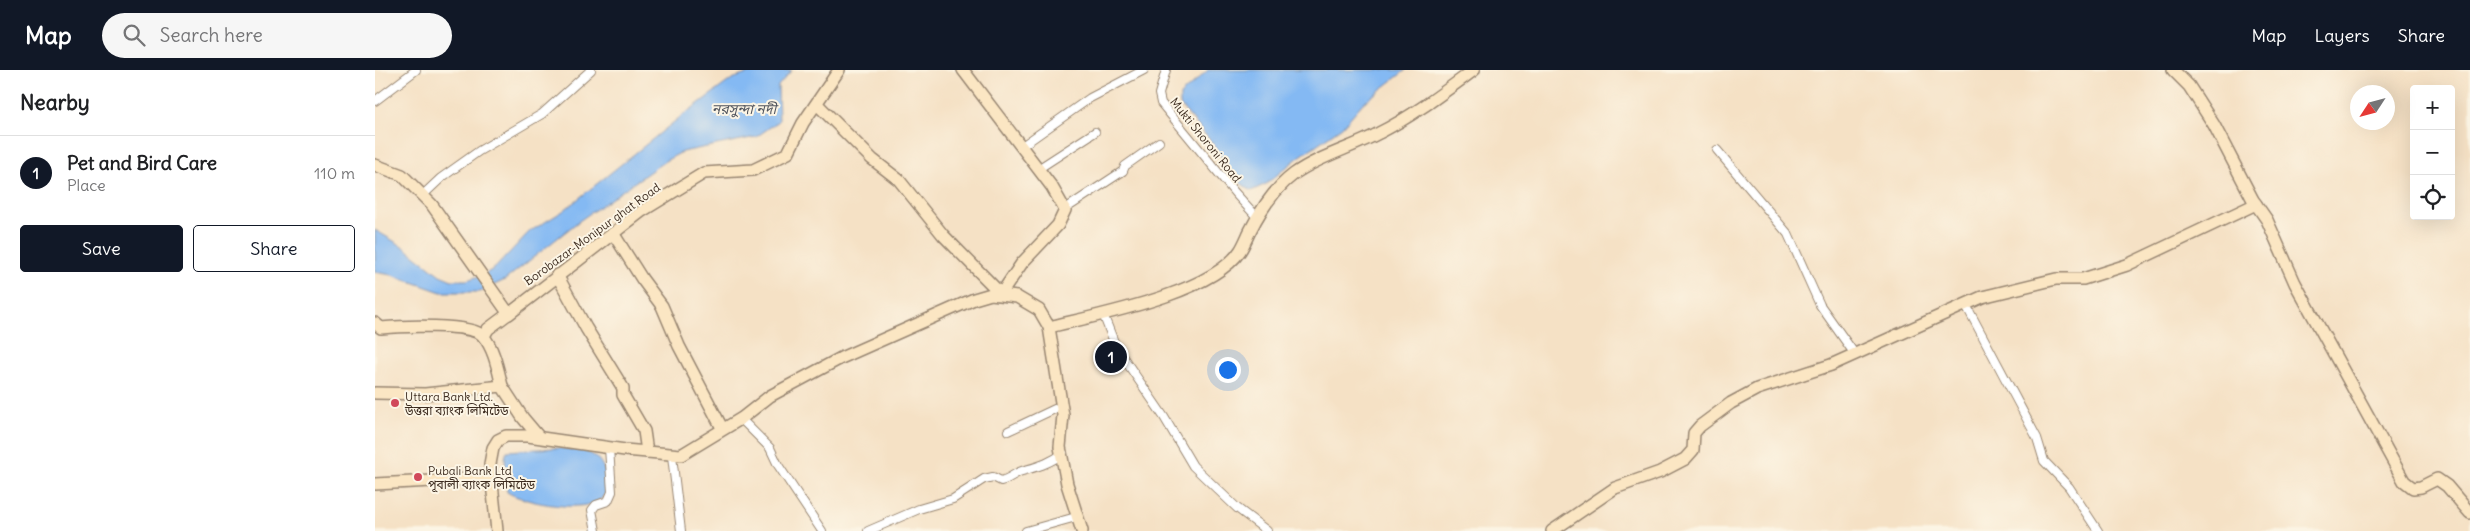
<!DOCTYPE html>
<meta charset="utf-8">
<style>
:root{--surface:#fff;--page:#f6f6f6;--text:#202124;--muted:#757577;--line:#e0e0e0;--accent:#111827}
body{margin:0;font-family:Delius,"Noto Sans Bengali",sans-serif;background:var(--page);color:var(--text)}
.controls{position:absolute;right:15px;top:15px;display:grid;overflow:hidden;border-radius:5px;box-shadow:0 5px 20px #0002}
.controls button{width:45px;height:45px;display:grid;place-items:center;padding:0;border:0;border-bottom:1px solid var(--line);background:var(--surface);color:var(--text);font:25px sans-serif}
.compass{position:absolute;left:1975px;top:15px;width:45px;height:45px;border-radius:50%;background:var(--surface);box-shadow:0 5px 20px #0002;rotate:234deg}
.you{position:absolute;left:852px;top:299px;width:18px;height:18px;margin:-12px;border:4px solid #fff;border-radius:50%;background:#1a73e8;box-shadow:0 0 0 8px #1a73e833}
.badge{display:grid;place-items:center;width:32px;height:32px;border-radius:50%;background:var(--accent);color:#fff;font-size:16px;font-weight:700}
.pin{position:absolute;translate:-50% -50%;border:2px solid #fff;box-shadow:0 1px 5px #0006}
.list{margin:0;padding:0;list-style:none}
h2{display:flex;justify-content:space-between;align-items:center;height:65px;margin:0;padding:0 20px;font-size:21px}
h2 small{font-size:16px;font-weight:400;color:var(--muted)}
.list li{display:grid;grid-template-columns:32px 1fr auto;gap:15px;align-items:center;box-sizing:border-box;height:75px;padding:0 20px;border-top:1px solid var(--line)}
.list b{display:block;font-size:19px;white-space:nowrap}
.list p{margin:0;font-size:16px;white-space:nowrap;color:var(--muted)}
.list em{font-size:16px;font-style:normal;color:var(--muted)}
.actions{display:flex;gap:10px;padding:15px 20px}
.actions a{flex:1;padding:11px 0;border:1px solid var(--accent);border-radius:5px;text-align:center;font-size:18px;color:var(--accent)}
.actions .main{background:var(--accent);color:#fff}
.icon{flex:none;width:28px;height:28px;fill:none;stroke:currentColor;stroke-width:2;stroke-linecap:round;stroke-linejoin:round}
.map{position:relative;flex:none;width:2095px;height:461px;overflow:hidden}
header{display:flex;align-items:center;gap:30px;box-sizing:border-box;height:70px;padding:0 25px;background:var(--accent);color:#fff}
header strong{font-size:24px}
nav{display:flex;gap:28px;margin-inline-start:auto;font-size:18px}
.search{width:350px;height:45px;background:var(--page);display:flex;align-items:center;gap:12px;box-sizing:border-box;padding:0 18px;border-radius:28px;color:var(--muted);font-size:19px}
main{display:flex}
aside{flex:1;background:var(--surface)}
.map>svg:first-child{display:block}
.water{fill:#84b9f3;stroke:#607288}
.lines{fill:none;stroke-linecap:round;stroke-linejoin:round}
.street-casing{stroke:#988672;stroke-width:10}
.secondary-casing{stroke:#988672;stroke-width:14}
.street{stroke:#fff;stroke-width:8}
.secondary{stroke:#fbe6c3;stroke-width:11}
.poi-dot{fill:#d1495b;stroke:#fcf5e5;stroke-width:2}
.labels{text-anchor:middle;dominant-baseline:central;stroke-width:4;stroke-linejoin:round;paint-order:stroke}
.street-label{font-size:12px;fill:#3b2a1e;stroke:#fcf5e5}
.poi-label{font-size:12px;fill:#3b2a1e;stroke:#fcf5e5;text-anchor:start}
.water-label{font-size:14px;font-style:italic;fill:#51555e;stroke:#fcf5e5}
</style>
<header>
<strong>Map</strong>
<div class="search"><svg class="icon" aria-label="search" viewBox="0 0 24 24"><circle cx="10" cy="10" r="6"/><path d="M15 15l6 6"/></svg>Search here</div>
<nav><a>Map</a><a>Layers</a><a>Share</a></nav>
</header>
<main>
<aside>
<h2>Nearby<small></small></h2>
<ul class="list">
<li><span class="badge">1</span><div><b>Pet and Bird Care</b><p>Place</p></div><em>110 m</em></li>
</ul>
<div class="actions"><a class="main">Save</a><a>Share</a></div>
</aside>
<div class="map">
<svg width="2095" height="461" viewBox="0 0 2095 461">
<rect width="100%" height="100%" fill="#fcf5e5"/>
<filter id="ink" filterUnits="userSpaceOnUse"><feTurbulence type="fractalNoise" baseFrequency=".02" numOctaves="2"/><feDisplacementMap in="SourceGraphic" scale="10" xChannelSelector="R" yChannelSelector="G"/><feConvolveMatrix kernelMatrix="1 2 1 2 8 2 1 2 1" color-interpolation-filters="sRGB"/></filter>
<filter id="wash" filterUnits="userSpaceOnUse"><feTurbulence type="fractalNoise" baseFrequency=".0096" numOctaves="4" result="noise"/><feDisplacementMap in="SourceGraphic" scale="20" xChannelSelector="R" yChannelSelector="G"/><feGaussianBlur stdDeviation="1.12" result="paint"/><feColorMatrix in="noise" values="0 0 0 0 0 0 0 0 0 0 0 0 0 0 0 0 0 1.4 0 .05"/><feComposite in="paint" operator="in"/></filter>
<g filter="url(#wash)">
<rect width="100%" height="100%" fill="#f5e1c5"/>
<g class="water">
<path d="M383,0h34l-14,16 1,35 -23,16 -74,15 -17,9 -86,60 -74,59 -25,12h-39l-49,-17 -17,-3v-42l29,17 36,28 12,5h15l18,-6 10,-6 34,-36 34,-21 116,-93 53,-39z"/>
<path d="M833,0h198l-43,33 -21,24 -43,30 -33,27 -15,7 -18,-14 -18,-31 -35,-41v-10z"/>
<path d="M179,378c25,2 45,0 52,27 2,8 3,16 -3,22 -15,18 -79,6 -96,-5l-2,-34 2,-7z"/>
</g>
</g>
<g filter="url(#ink)">
<g class="lines">
<g class="street-casing">
<g id="street">
<path d="M791,0l-7,24 2,9 74,90 22,24"/>
<path d="M0,31l41,-31"/>
<path d="M647,76l68,-48 54,-28"/>
<path d="M1342,80l71,84 32,71 34,48"/>
<path d="M663,99l57,-37"/>
<path d="M48,125l18,-17 38,-27 63,-37 49,-44"/>
<path d="M690,139l58,-38 2,-5 34,-24"/>
<path d="M1591,235l71,133 7,23 25,26 29,44"/>
<path d="M728,244l13,33 48,70 29,49 44,42 30,23"/>
<path d="M366,349l29,29 8,17 44,66"/>
<path d="M633,361l53,-25"/>
<path d="M297,386l9,75"/>
<path d="M221,461l-4,-21 4,-5 12,-4 4,-9 -3,-44"/>
<path d="M493,461l51,-22 34,-10 31,-20 9,-2 8,4c7,-2 12,-6 18,-9 16,-5 31,-8 44,-19"/>
<path d="M651,461l50,-14"/>
</g>
</g>
<g class="secondary-casing">
<g id="secondary">
<path d="M1798,0l16,16 25,39 39,75 14,20 28,63 109,198 9,7 8,-1 16,-8 10,7 23,27"/>
<path d="M442,34l55,55 27,21 44,55 58,59 21,-31 36,-38 7,-15 -13,-23 -89,-117"/>
<path d="M0,95l27,10 30,30 77,109 133,-103 62,-38 49,-3 35,-17 15,-30 36,-53"/>
<path d="M238,163l29,46 20,27 17,40 43,82"/>
<path d="M182,205l29,53 37,60v7l21,36 3,21"/>
<path d="M0,253l6,5c19,-2 91,-5 102,8 11,12 15,34 19,50"/>
<path d="M674,257c49,-12 162,-33 191,-76 4,-6 7,-14 10,-20 11,-22 24,-42 44,-57 25,-18 58,-26 85,-41 34,-17 65,-41 95,-63"/>
<path d="M109,266l4,-7 20,-15"/>
<path d="M0,323l50,1 77,-8 21,32 16,19"/>
<path d="M0,414l115,-6"/>
<path d="M122,461l-7,-67 3,-16 5,-8 8,-4h22l97,14 56,5 61,-37 28,-22 71,-38 133,-59 17,-5 26,3 22,13 10,17 14,88 -3,32 7,37 15,47"/>
<path d="M1177,461l63,-43 45,-16 25,-13 8,-9 1,-17 6,-7 31,-23 26,-14 74,-24 151,-68 74,-18h27l44,-14 129,-61"/>
</g>
</g>
<use href="#street" class="street"/>
<use href="#secondary" class="secondary"/>
</g>
</g>
<g class="poi-dot">
<circle cx="20" cy="333" r="5"/>
<circle cx="43" cy="407" r="5"/>
</g>
<g class="labels">
<g class="street-label">
<text transform="translate(831 70) rotate(51)">Mukti Shoroni Road</text>
<text transform="translate(217 164) rotate(-36)">Borobazar-Monipur ghat Road</text>
</g>
<g class="poi-label">
<text x="30" y="326">Uttara Bank Ltd.<tspan x="30" dy="14">উত্তরা ব্যাংক লিমিটেড</tspan></text>
<text x="53" y="400">Pubali Bank Ltd<tspan x="53" dy="14">পূবালী ব্যাংক লিমিটেড</tspan></text>
</g>
<g class="water-label">
<text x="369" y="39">নরসুন্দা নদী</text>
</g>
</g>
</svg>
<div class="controls">
<button>+</button>
<button>−</button>
<button><svg class="icon" aria-label="locate" viewBox="0 0 24 24"><circle cx="12" cy="12" r="6"/><path d="M12 2v4M12 18v4M2 12h4M18 12h4"/></svg></button>
</div>
<svg class="compass" viewBox="-18 -18 36 36"><path d="M0-13l5 13h-10z" fill="#e53935"/><path d="M0 13l5-13h-10z" fill="#757577"/></svg>
<div class="you"></div>
<div class="pin badge" style="left:736px;top:287px">1</div>
</div>
</main>
